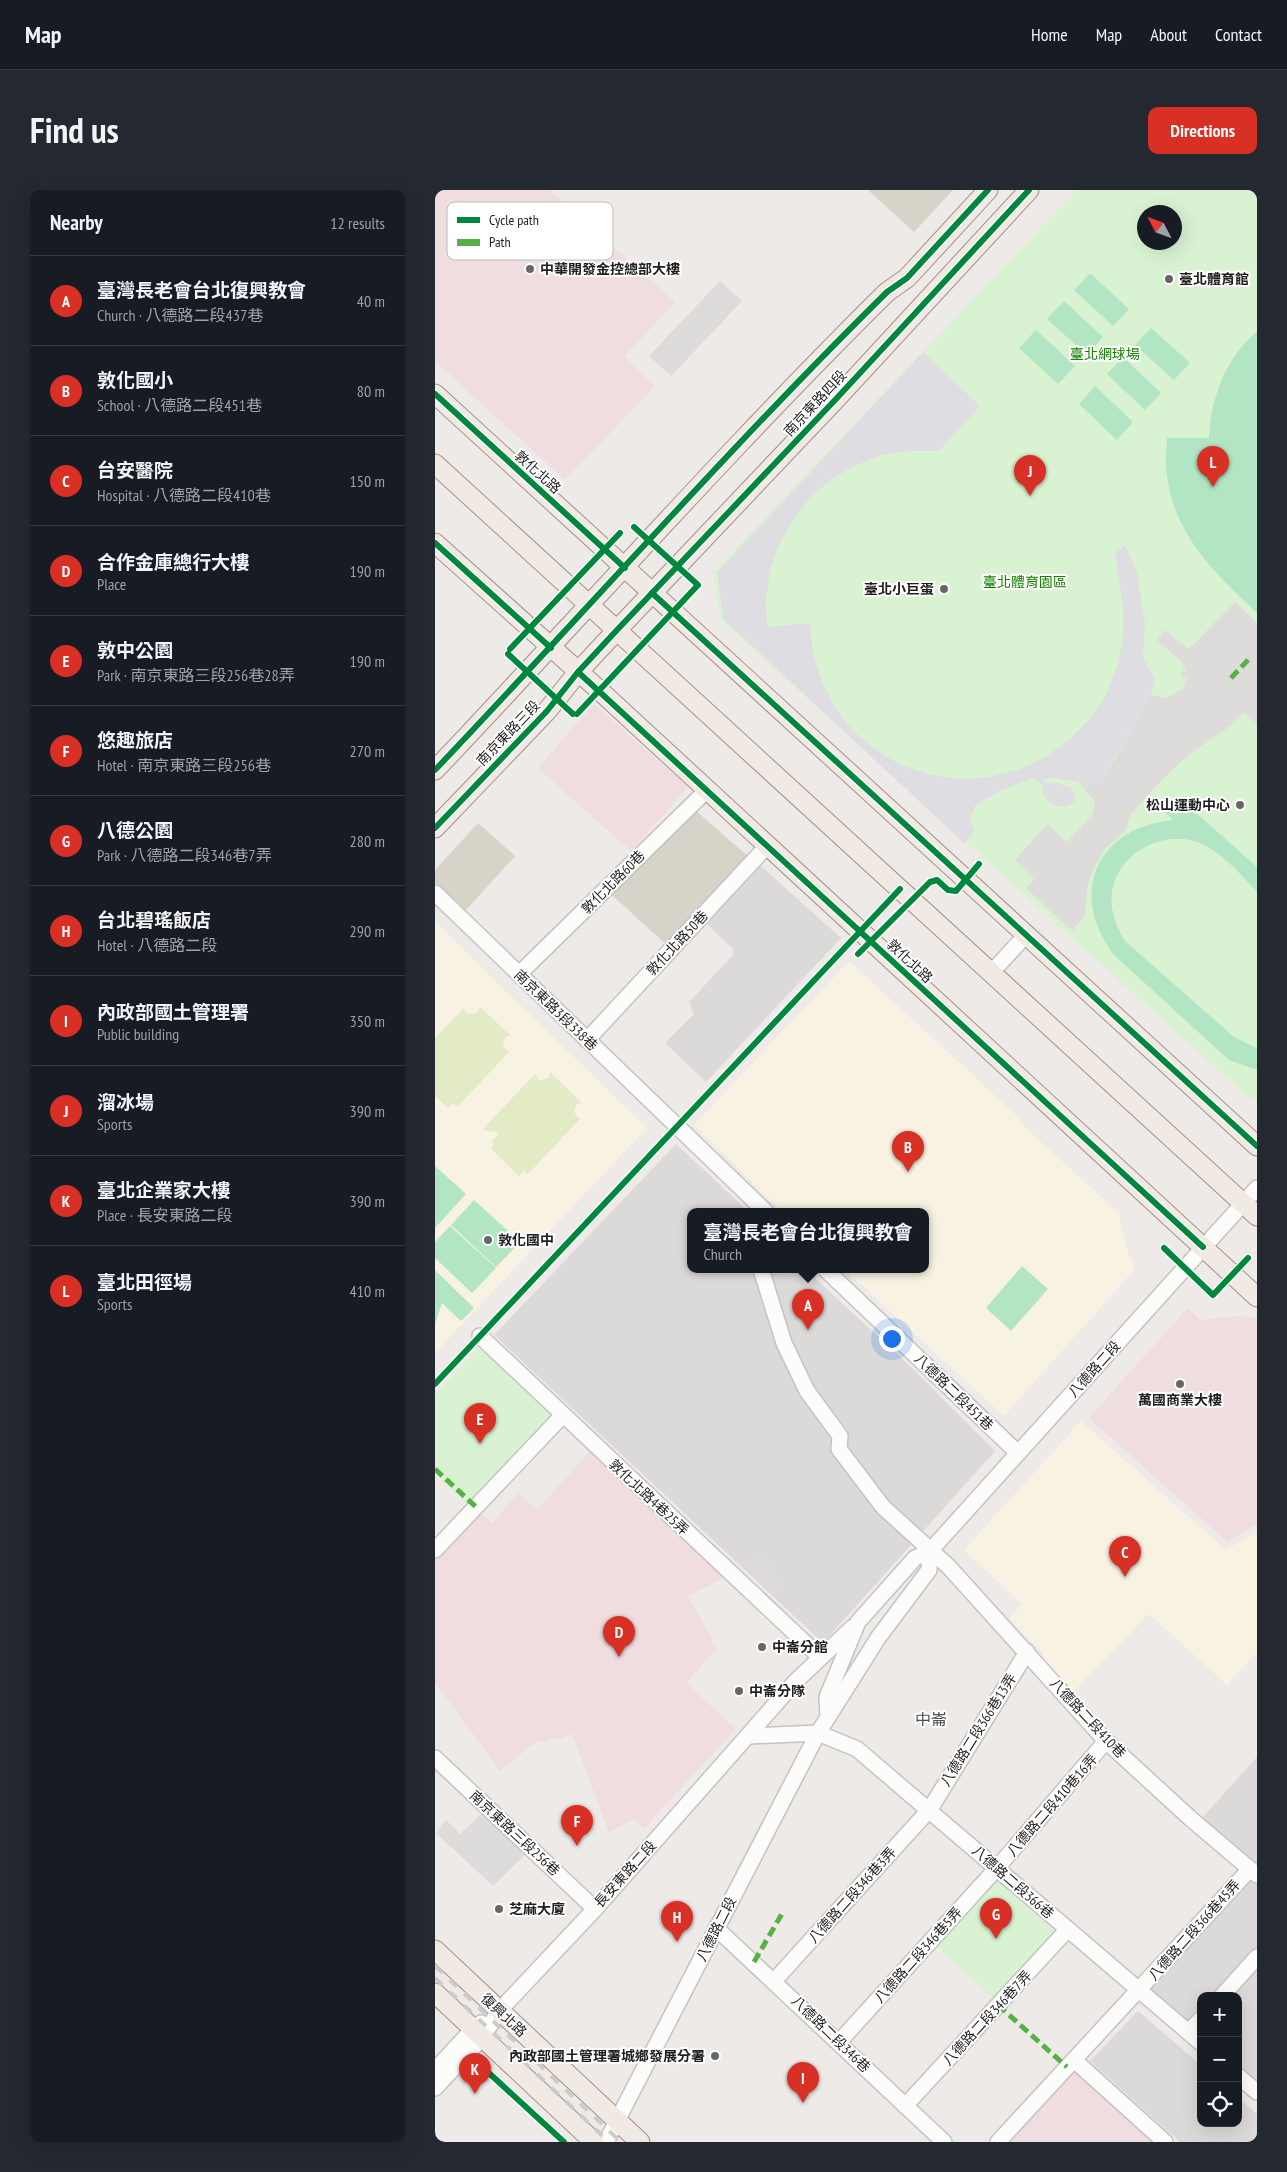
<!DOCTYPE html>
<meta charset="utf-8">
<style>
:root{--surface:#171b24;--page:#242831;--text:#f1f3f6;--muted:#9ea1a6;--line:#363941;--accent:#d93025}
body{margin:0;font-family:"PT Sans Narrow","Noto Sans TC",sans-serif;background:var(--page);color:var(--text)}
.controls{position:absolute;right:15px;bottom:15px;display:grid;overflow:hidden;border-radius:10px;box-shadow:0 5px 20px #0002}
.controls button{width:45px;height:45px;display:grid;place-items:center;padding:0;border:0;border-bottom:1px solid var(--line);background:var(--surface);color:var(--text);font:25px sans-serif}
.compass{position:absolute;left:702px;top:15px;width:45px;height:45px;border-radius:50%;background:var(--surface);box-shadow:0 5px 20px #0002;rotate:312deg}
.you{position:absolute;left:456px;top:1148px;width:18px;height:18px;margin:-12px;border:4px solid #fff;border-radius:50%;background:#1a73e8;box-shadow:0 0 0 8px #1a73e833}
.badge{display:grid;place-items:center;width:32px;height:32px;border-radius:50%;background:var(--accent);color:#fff;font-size:16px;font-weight:700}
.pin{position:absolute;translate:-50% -41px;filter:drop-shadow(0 1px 2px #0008)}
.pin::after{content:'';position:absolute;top:26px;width:18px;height:15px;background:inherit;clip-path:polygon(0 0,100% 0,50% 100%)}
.popup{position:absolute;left:252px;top:1018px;width:242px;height:65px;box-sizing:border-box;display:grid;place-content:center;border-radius:10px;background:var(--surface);filter:drop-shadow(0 1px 4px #0005);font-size:16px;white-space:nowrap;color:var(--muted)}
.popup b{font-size:19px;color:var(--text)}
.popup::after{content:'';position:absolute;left:50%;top:100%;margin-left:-10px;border:10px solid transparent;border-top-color:var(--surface)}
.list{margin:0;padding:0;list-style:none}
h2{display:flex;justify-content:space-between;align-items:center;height:65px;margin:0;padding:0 20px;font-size:21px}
h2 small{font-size:16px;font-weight:400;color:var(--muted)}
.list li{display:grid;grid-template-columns:32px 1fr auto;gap:15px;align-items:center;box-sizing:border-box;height:90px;padding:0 20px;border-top:1px solid var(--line)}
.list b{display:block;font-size:19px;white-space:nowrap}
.list p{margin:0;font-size:16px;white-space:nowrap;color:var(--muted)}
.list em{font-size:16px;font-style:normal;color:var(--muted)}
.icon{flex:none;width:28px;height:28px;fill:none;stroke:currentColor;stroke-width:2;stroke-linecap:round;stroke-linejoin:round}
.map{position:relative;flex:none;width:822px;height:1952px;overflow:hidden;border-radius:10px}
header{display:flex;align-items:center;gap:30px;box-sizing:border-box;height:70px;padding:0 25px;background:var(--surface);border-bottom:1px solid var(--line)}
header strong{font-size:24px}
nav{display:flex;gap:28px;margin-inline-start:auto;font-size:18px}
.intro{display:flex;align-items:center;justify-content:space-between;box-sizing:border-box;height:120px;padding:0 30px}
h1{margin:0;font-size:35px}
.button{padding:12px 22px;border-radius:10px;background:var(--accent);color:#fff;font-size:18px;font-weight:700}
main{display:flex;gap:30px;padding:0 30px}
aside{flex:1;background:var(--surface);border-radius:10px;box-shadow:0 5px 20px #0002}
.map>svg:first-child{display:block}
.residential{fill:#dcdad9}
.commercial{fill:#efdddf}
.education{fill:#f7f2e2}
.construction{fill:#d7d3c8}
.grass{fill:#e2ebc5}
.park{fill:#d9f3d2;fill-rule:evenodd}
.pitch{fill:#b1e5c3}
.parking{fill:#dddcdb}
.plaza{fill:#dedee2}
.pier{fill:#dddcda}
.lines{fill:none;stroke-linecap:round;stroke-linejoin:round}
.minor-casing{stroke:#c4c3c2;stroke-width:18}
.major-casing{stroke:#a39283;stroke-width:21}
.minor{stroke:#fcfcfb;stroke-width:15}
.major{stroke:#f1e9e4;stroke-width:19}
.rail{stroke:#cbcbca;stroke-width:4;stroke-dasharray:10 10;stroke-linecap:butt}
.quiet{stroke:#55b145;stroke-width:5;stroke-dasharray:10 5;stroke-linecap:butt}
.cycleway-casing{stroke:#fff;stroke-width:9}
.cycleway{stroke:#00873e;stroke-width:6}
.poi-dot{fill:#676665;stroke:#fff;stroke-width:2}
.labels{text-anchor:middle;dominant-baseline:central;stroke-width:4;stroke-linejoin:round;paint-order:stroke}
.poi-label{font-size:14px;font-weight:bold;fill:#1f1f1f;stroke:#fff;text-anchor:start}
.park-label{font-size:14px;fill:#198108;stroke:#fff}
.street-label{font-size:14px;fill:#1f1f1f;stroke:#fff}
.quarter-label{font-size:16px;fill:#525252;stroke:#fff}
.key{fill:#fff;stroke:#bcbcbc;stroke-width:1}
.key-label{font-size:14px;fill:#1f1f1f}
</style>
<header>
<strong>Map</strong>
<nav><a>Home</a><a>Map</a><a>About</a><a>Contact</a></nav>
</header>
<div class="intro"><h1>Find us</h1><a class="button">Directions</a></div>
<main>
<aside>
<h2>Nearby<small>12 results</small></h2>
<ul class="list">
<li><span class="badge">A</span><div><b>臺灣長老會台北復興教會</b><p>Church · 八德路二段437巷</p></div><em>40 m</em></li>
<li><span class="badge">B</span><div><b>敦化國小</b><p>School · 八德路二段451巷</p></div><em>80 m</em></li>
<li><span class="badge">C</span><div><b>台安醫院</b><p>Hospital · 八德路二段410巷</p></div><em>150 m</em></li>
<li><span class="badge">D</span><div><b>合作金庫總行大樓</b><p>Place</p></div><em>190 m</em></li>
<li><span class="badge">E</span><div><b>敦中公園</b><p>Park · 南京東路三段256巷28弄</p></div><em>190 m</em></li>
<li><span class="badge">F</span><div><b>悠趣旅店</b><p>Hotel · 南京東路三段256巷</p></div><em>270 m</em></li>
<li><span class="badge">G</span><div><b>八德公園</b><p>Park · 八德路二段346巷7弄</p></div><em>280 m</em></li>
<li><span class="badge">H</span><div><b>台北碧瑤飯店</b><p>Hotel · 八德路二段</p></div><em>290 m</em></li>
<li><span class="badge">I</span><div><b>內政部國土管理署</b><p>Public building</p></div><em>350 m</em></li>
<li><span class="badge">J</span><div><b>溜冰場</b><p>Sports</p></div><em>390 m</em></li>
<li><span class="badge">K</span><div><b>臺北企業家大樓</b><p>Place · 長安東路二段</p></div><em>390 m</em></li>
<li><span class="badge">L</span><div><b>臺北田徑場</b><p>Sports</p></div><em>410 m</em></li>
</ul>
</aside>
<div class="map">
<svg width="822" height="1952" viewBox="0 0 822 1952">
<rect width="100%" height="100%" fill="#edeae7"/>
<g class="residential">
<path d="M326,676l80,72 -135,144 -41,-39 29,-29 -5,-12 44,-47v-6l-26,-25z"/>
<path d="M241,954l72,67h-58v58h115l106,98 84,84 -172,192 -329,-308z"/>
<path d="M822,1567v110l-55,-49z"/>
<path d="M817,1689l5,5v202l-19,-16v-74h-37v42l-56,-49z"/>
<path d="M703,1821l63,54v58h37v-25l19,16v28h-77l-90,-81z"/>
</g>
<g class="commercial">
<path d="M0,0h115l125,112 -51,55 31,29 -90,94 -130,-119z"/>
<path d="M159,514l94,83 -57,64 -93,-83z"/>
<path d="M753,1118l12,12 37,-4 20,2v209l-3,-2 -26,17 -139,-124z"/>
<path d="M155,1261l134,127 -36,18 25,45 -2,2 6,5 -31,35 50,46 -92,99 -11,-9 -24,13 -37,-98 -14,5h-8l-2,3 -8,-1 -11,6 -29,24 -65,-89v-124l45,-46 13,11 25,-30 19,17z"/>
<path d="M640,1879l82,73h-148z"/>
</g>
<g class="education">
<path d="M0,732l212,206 -212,225z"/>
<path d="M414,771l165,152 15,18 90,82 6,30 10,26 -131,147 -160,-147h81v-58h-143l-88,-86z"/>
<path d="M646,1231l145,129 28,-17 3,3v116l-30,33 -78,-71 -77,79 -29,-31v-9l-34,-34 13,-15 -58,-54z"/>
</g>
<g class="construction">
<path d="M433,0h85l-39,42z"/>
<path d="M260,620l55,48 -80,90 -58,-53z"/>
<path d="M43,633l37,33 -49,54 -31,-28v-12z"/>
</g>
<g class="grass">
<path d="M44,816l32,30h-5l-3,6 1,6 5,4 -51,54 -6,-2 -4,4 -13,-12v-58l28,-29 5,5h6l5,-3z"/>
<path d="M115,882l32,31 -5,1 -3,6 2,6 4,3 -52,55 -4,-3 -5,5 -28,-27 2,-3 -1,-6 5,-3v-5l-14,-2v-1l52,-55 3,6h5l6,-3z"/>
</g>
<g class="park">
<path d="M642,0h180v909h-7l-530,-480 -7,-47zM709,22h30v30h-30z"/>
<path d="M44,1158l73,68 -84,88 -33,-31v-78z"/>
<path d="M561,1688l60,55 -61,67 -60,-55z"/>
</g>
<g class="pitch">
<path d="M655,83l39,36 -16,17 -39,-36z"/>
<path d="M629,111l39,36 -16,18 -40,-36z"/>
<path d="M716,138l39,35 -16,17 -39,-35z"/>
<path d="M601,140l39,36 -17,18 -39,-36z"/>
<path d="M822,142v281c-44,-42 -85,-79 -91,-145 -1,-9 1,-20 1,-30h42c2,-40 16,-80 48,-106z"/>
<path d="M688,167l38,36 -16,17 -38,-36z"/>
<path d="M660,196l38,36 -16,18 -38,-36z"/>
<path d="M742,606l80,71v24c-18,-17 -38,-43 -63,-50 -43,-12 -92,25 -81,72 2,11 7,19 12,28l109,96 23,11v22l-28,-10 -115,-105c-47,-61 -17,-128 59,-135l-9,-9z"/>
<path d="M0,976l31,28 -31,34z"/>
<path d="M39,1010l46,42 -24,25 -45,-42z"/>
<path d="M15,1036l46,42 -24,25 -37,-35v-16z"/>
<path d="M587,1076l26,23 -37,42 -25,-23z"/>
<path d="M0,1080l39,38 -13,13 -19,-18 -7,21z"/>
</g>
<g class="parking">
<path d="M285,91l22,20 -71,75 -22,-20z"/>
<path d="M327,1360l19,34 -8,8 -28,-25z"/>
<path d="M47,1623l43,42 -32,31 -57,-53 10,-13 14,14z"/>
</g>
<path class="plaza" d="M488,162l57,54 -41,45h-28l-28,4 -27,10 -24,14 -22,19 -17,22 -14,24 -9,27 -4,28 1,28 43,-4 3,30 9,28 13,26 18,24 23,19 25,15 28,9 30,5 29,-2 29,-7 27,-12 24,-17 21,-21 17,-25 11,-28 6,-29v-29l-8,-56 10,-8 12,28 8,50 -2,35 12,21 -4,16 -48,82 -18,13 -7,-8 -27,-4 -8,2 3,3h14l11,5 5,9 -2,5 -8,5 -9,-1 -8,-4 -7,-10 1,-6 -9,-8 -35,13 -24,15 -5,13 5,12 -11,12 -241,-224 -6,-47z"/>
<path class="pier" d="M800,412l22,21v102l-13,-12 -11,11 -45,31 -35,34 -22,25 -5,16 -21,19 -11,19 -6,17 -3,31 -13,15 -46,-43 8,-9 -19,-19 32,-36 20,18 25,-27 3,-13 -10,-12 18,-13 7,-10 41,-72 15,3 17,-9 3,-11 -5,-1v-5l5,-1 -6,-11 -24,-20 9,-10 24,19z"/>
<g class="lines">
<g class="minor-casing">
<g id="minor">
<path d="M0,703l330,318"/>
<path d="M556,783l35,-38"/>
<path d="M84,784l188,-184"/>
<path d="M152,850l180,-194"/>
<path d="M326,1079l23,74 23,48 33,45 -1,13 44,58 65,59 158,175 85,78 66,56"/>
<path d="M390,1079l193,184"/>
<path d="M45,1146l340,321"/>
<path d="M0,1360l128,-135"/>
<path d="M393,1527l-1,-20 31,-75 57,-64 15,-7 327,-363"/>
<path d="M314,1546l69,-3 39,16 344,294"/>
<path d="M0,1568l160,151"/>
<path d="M281,1738l228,214"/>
<path d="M339,1791l156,-172 97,-157"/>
<path d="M787,1806l35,-39"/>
<path d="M753,1842l13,-13"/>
<path d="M404,1852l158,-174 109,-127"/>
<path d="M639,1870l91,82"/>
<path d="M0,1880l38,-41 8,-6"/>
<path d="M803,1886l19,16"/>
<path d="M0,1898l47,-50 17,-27 96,-102 200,-227 58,-55"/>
<path d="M470,1916l163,-177"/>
<path d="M171,1952l212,-409 60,-95 51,-68 1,-19"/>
<path d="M563,1952l252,-273"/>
</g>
</g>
<g class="major-casing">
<g id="major">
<path d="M0,204l822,752"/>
<path d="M0,274l822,752"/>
<path d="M0,353l164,147 658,607"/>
<path d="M0,580c151,-159 296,-324 452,-478l20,-14 81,-88"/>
<path d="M0,638l112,-117 31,-39 39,-42 219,-231 193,-209"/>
<path d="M0,1760l205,192"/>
<path d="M0,1803l159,149"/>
</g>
</g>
<use href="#minor" class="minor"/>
<use href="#major" class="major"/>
<g class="rail">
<path d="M0,1776l186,176"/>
<path d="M0,1788l174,164"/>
</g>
<g class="quiet">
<path d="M796,488l18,-19"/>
<path d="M0,1279l41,38"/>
<path d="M319,1772l29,-50"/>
<path d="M563,1815l69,62"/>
</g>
<g class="cycleway-casing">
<g id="cycleway">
<path d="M0,204l190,174"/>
<path d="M0,353l116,105"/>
<path d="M217,403l605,553"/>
<path d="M75,459l110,-116"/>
<path d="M73,464l65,60"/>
<path d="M143,482l625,575"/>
<path d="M142,524l121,-129 -64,-58"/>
<path d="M0,580c151,-159 296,-324 452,-478l20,-14 81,-88"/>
<path d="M0,638l112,-117 31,-39 39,-42 219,-231 193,-209"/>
<path d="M423,764l72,-72 7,-2 11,10 8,1 23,-27"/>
<path d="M729,1058l49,47 35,-37"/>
<path d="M0,1194l465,-495"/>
<path d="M50,1883l5,1 74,68"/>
</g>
</g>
<use href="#cycleway" class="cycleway"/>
</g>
<g class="poi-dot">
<circle cx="95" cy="79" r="5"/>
<circle cx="734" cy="89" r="5"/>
<circle cx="509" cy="399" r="5"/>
<circle cx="805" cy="615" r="5"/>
<circle cx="53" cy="1050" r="5"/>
<circle cx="745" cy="1194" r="5"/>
<circle cx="327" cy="1457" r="5"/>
<circle cx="304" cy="1501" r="5"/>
<circle cx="64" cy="1719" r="5"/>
<circle cx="280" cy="1866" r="5"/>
</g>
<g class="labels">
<g class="poi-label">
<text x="105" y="79">中華開發金控總部大樓</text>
<text x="744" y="89">臺北體育館</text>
<text x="499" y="399" text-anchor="end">臺北小巨蛋</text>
<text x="795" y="615" text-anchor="end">松山運動中心</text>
<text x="63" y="1050">敦化國中</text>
<text x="745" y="1210" text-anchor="middle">萬國商業大樓</text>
<text x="337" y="1457">中崙分館</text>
<text x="314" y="1501">中崙分隊</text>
<text x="74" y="1719">芝麻大廈</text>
<text x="270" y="1866" text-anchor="end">內政部國土管理署城鄉發展分署</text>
</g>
<g class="park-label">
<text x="670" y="164">臺北網球場</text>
<text x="590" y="392">臺北體育園區</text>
</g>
<g class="street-label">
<text transform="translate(380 213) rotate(-47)">南京東路四段</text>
<text transform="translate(103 282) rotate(42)">敦化北路</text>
<text transform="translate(73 543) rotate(-46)">南京東路三段</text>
<text transform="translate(178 692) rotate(-45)">敦化北路60巷</text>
<text transform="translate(242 753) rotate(-47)">敦化北路50巷</text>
<text transform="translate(475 771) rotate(43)">敦化北路</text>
<text transform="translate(121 820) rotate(44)">南京東路3段338巷</text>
<text transform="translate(659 1179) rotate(-48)">八德路二段</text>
<text transform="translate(519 1202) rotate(44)">八德路二段451巷</text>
<text transform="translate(214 1307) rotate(43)">敦化北路4巷25弄</text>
<text transform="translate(653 1528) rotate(47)">八德路二段410巷</text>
<text transform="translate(543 1540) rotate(-58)">八德路二段366巷13弄</text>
<text transform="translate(617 1615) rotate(-49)">八德路二段410巷16弄</text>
<text transform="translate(80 1643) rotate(43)">南京東路三段256巷</text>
<text transform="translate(190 1684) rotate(-48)">長安東路二段</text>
<text transform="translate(578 1692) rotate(41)">八德路二段366巷</text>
<text transform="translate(417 1705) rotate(-48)">八德路二段346巷3弄</text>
<text transform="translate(281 1739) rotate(-63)">八德路二段</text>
<text transform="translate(759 1740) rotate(-48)">八德路二段366巷45弄</text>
<text transform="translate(483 1765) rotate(-48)">八德路二段346巷5弄</text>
<text transform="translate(69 1825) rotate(43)">復興北路</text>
<text transform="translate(552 1828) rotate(-47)">八德路二段346巷7弄</text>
<text transform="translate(396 1844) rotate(44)">八德路二段346巷</text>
</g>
<g class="quarter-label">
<text x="496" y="1529">中崙</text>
</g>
</g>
<rect x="12" y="12" width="166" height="58" rx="8" class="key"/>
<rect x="22" y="27" width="23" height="6" fill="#00873e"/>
<rect x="22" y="49" width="23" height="7" fill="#55b145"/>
<g class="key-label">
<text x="54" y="35">Cycle path</text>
<text x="54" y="57">Path</text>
</g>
</svg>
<div class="controls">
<button>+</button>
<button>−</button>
<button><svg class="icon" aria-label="locate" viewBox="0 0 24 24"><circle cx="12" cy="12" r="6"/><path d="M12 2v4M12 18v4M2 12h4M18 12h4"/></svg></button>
</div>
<svg class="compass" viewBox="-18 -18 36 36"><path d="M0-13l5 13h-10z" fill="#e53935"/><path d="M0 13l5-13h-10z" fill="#9ea1a6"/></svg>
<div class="you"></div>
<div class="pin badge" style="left:373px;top:1140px">A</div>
<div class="popup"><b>臺灣長老會台北復興教會</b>Church</div>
<div class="pin badge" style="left:473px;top:982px">B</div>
<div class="pin badge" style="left:690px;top:1387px">C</div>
<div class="pin badge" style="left:184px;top:1467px">D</div>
<div class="pin badge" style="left:45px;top:1254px">E</div>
<div class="pin badge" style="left:142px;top:1656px">F</div>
<div class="pin badge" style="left:561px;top:1749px">G</div>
<div class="pin badge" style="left:242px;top:1752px">H</div>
<div class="pin badge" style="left:368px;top:1913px">I</div>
<div class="pin badge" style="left:595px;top:306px">J</div>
<div class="pin badge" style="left:40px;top:1904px">K</div>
<div class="pin badge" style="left:778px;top:297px">L</div>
</div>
</main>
